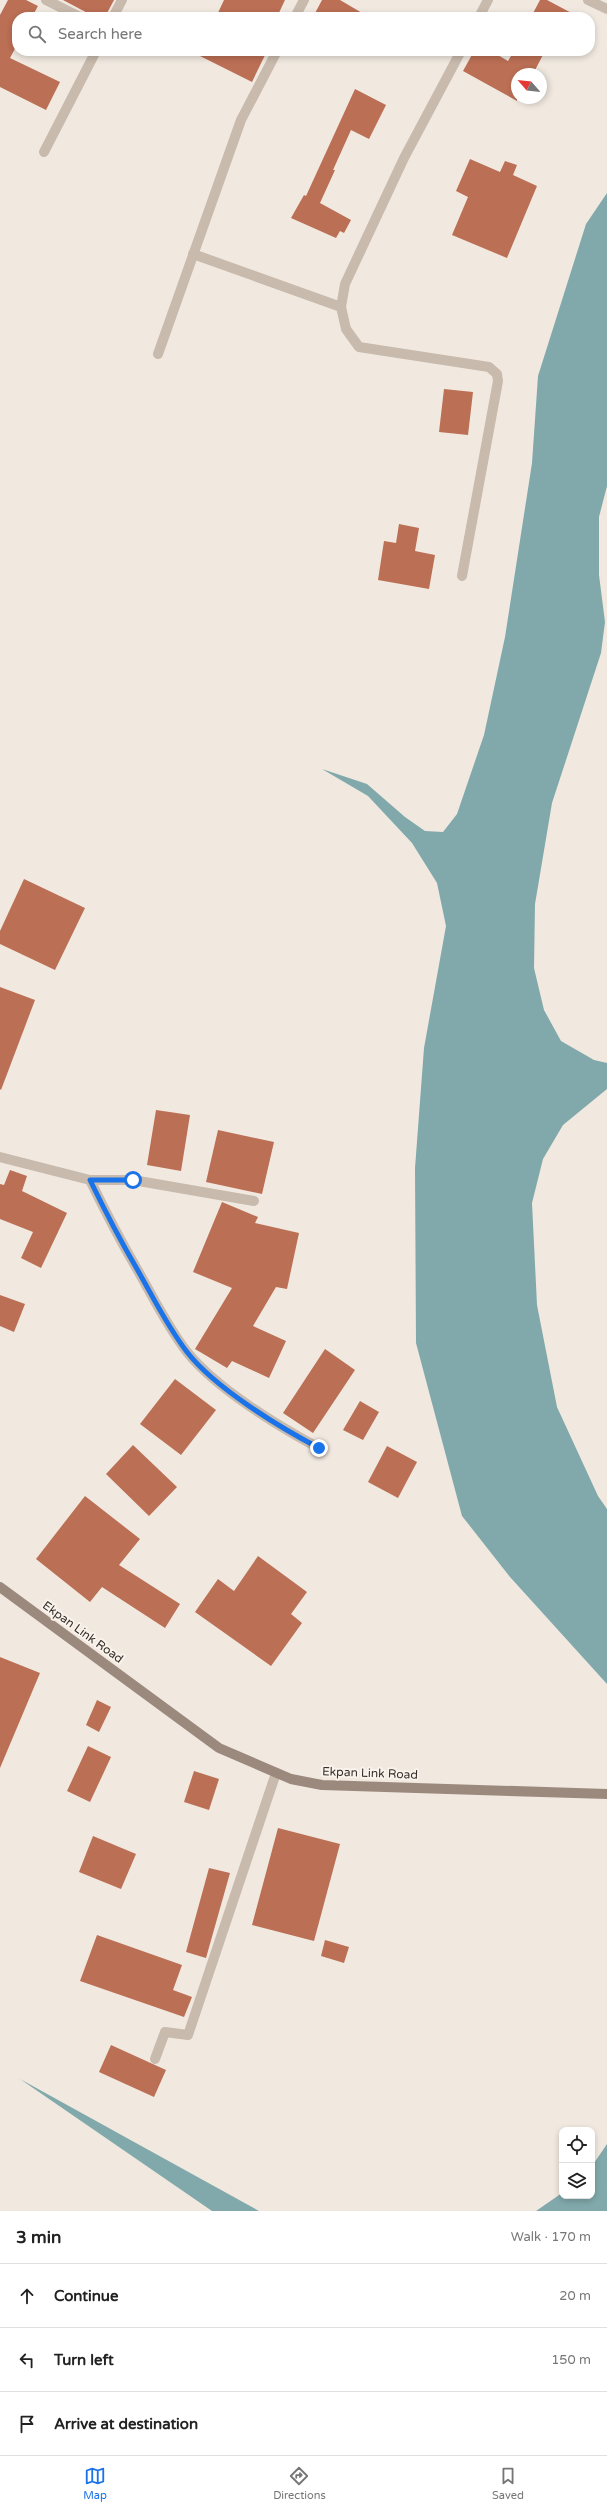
<!DOCTYPE html>
<meta charset="utf-8">
<style>
:root{--surface:#fff;--page:#f6f6f6;--text:#222;--muted:#767676;--line:#e0e0e0;--accent:#1a73e8}
body{margin:0;font-family:"Varela Round",sans-serif;background:var(--page);color:var(--text)}
.controls{position:absolute;right:12px;bottom:12px;display:grid;overflow:hidden;border-radius:8px;box-shadow:0 2px 6px #0003}
.controls button{width:36px;height:36px;display:grid;place-items:center;padding:0;border:0;border-bottom:1px solid var(--line);background:var(--surface);color:var(--text);font:20px sans-serif}
.compass{position:absolute;left:511px;top:68px;width:36px;height:36px;border-radius:50%;background:var(--surface);box-shadow:0 2px 6px #0003;rotate:298deg}
.stop{position:absolute;width:12px;height:12px;margin:-9px;border:3px solid #1a73e8;border-radius:50%;background:#fff}
.stop.end{background:#1a73e8;border-color:#fff;box-shadow:0 1px 4px #0008}
.list{margin:0;padding:0;list-style:none}
h2{display:flex;justify-content:space-between;align-items:center;height:52px;margin:0;padding:0 16px;font-size:17px}
h2 small{font-size:13px;font-weight:400;color:var(--muted)}
.list li{display:grid;grid-template-columns:26px 1fr auto;gap:12px;align-items:center;box-sizing:border-box;height:64px;padding:0 16px;border-top:1px solid var(--line)}
.list b{display:block;font-size:15px;white-space:nowrap}
.list em{font-size:13px;font-style:normal;color:var(--muted)}
.icon{flex:none;width:22px;height:22px;fill:none;stroke:currentColor;stroke-width:2;stroke-linecap:round;stroke-linejoin:round}
.map{position:relative;flex:none;width:607px;height:2211px;overflow:hidden}
.search{position:absolute;background:var(--surface);box-shadow:0 2px 6px #0003;left:12px;right:12px;top:12px;height:44px;display:flex;align-items:center;gap:10px;box-sizing:border-box;padding:0 14px;border-radius:16px;color:var(--muted);font-size:15px}
.sheet{height:244px;background:var(--surface)}
nav{display:flex;justify-content:space-around;align-items:center;box-sizing:border-box;height:56px;border-top:1px solid var(--line);background:var(--surface);font-size:11px;color:var(--muted)}
nav a{display:grid;justify-items:center;gap:2px}
nav .on{color:var(--accent)}
.map>svg:first-child{display:block}
.water{fill:#81a9ab}
.building{fill:#bb6f54}
.lines{fill:none;stroke-linecap:round;stroke-linejoin:round}
.street{stroke:#c8baac;stroke-width:10}
.secondary{stroke:#9c897e;stroke-width:10}
.route{stroke:#1a73e8;stroke-width:5}
.labels{text-anchor:middle;dominant-baseline:central;stroke-width:4;stroke-linejoin:round;paint-order:stroke}
.street-label{font-size:12px;fill:#372f2b;stroke:#f9f3ec}
</style>
<div class="map">
<svg width="607" height="2211" viewBox="0 0 607 2211">
<rect width="100%" height="100%" fill="#f1e9e0"/>
<g class="water">
<path d="M607,193v293l-8,31v58l6,47 -4,31 -49,150 -17,101 -1,64 10,42 17,31 33,19 13,3v26l-44,36 -20,34 -11,44 5,102 20,102 41,89 9,13v175l-97,-107 -48,-61 -46,-173 -1,-175 9,-120 22,-122 -9,-43 -25,-40 -44,-47 -46,-27 45,15 38,33 20,14 18,1 14,-18 27,-79 21,-98 27,-174 6,-87 48,-152z"/>
<path d="M20,2079l239,132h-47z"/>
<path d="M607,2144v67h-71l26,-18v3h30v-30z"/>
</g>
<g class="building">
<path d="M8,0h18l12,6 -6,11h-15v28l-7,13 50,24 -14,28 -46,-23v-72z"/>
<path d="M63,0h51l-9,17h-10z"/>
<path d="M224,0h61l-8,17h-61z"/>
<path d="M322,0h18l29,17h-56z"/>
<path d="M540,0h7l32,17h-48z"/>
<path d="M190,51h77l-15,31z"/>
<path d="M474,51h17l17,10 6,-10h31l-12,23h-16v27l-54,-30z"/>
<path d="M355,89l31,16 -17,34 -18,-9 -18,40h2l-15,33 31,17 -7,13 -4,-2 -4,7 -45,-20 13,-23 2,1z"/>
<path d="M470,159l30,13 5,-11 12,4 -4,10 24,11 -30,72 -55,-23 16,-38 -12,-6z"/>
<path d="M444,389l29,3 -5,43 -29,-3z"/>
<path d="M399,524l20,4 -4,23 20,4 -6,34 -51,-9 6,-39 12,2z"/>
<path d="M24,879l61,29 -30,62 -55,-26v-13z"/>
<path d="M0,987l35,13 -34,90 -1,-1z"/>
<path d="M156,1110l34,5 -9,56 -34,-6z"/>
<path d="M218,1130l56,12 -12,52 -56,-12z"/>
<path d="M10,1170l17,6 -5,15 45,22 -26,55 -20,-10 12,-26 -33,-13v-35l4,1z"/>
<path d="M222,1202l36,15 -3,6 44,10 -12,56 -11,-2 -23,39 33,15 -17,37 -37,-17 -5,7 -32,-19 37,-61 -39,-16z"/>
<path d="M0,1295l25,9 -11,28 -14,-6z"/>
<path d="M325,1349l30,21 -42,63 -30,-20z"/>
<path d="M175,1379l41,31 -35,45 -41,-31z"/>
<path d="M360,1401l19,11 -16,28 -20,-10z"/>
<path d="M133,1445l44,42 -28,29 -43,-42z"/>
<path d="M387,1446l30,16 -19,36 -30,-16z"/>
<path d="M85,1496l55,43 -21,26 61,39 -15,24 -63,-41 -12,15 -54,-43z"/>
<path d="M258,1556l49,36 -16,22 11,9 -31,43 -76,-54 23,-33 16,12z"/>
<path d="M0,1657l40,16 -40,95z"/>
<path d="M97,1700l14,7 -12,25 -13,-7z"/>
<path d="M88,1746l23,11 -21,45 -23,-11z"/>
<path d="M194,1771l25,8 -10,31 -25,-8z"/>
<path d="M278,1828l62,16 -26,97 -62,-16z"/>
<path d="M93,1836l43,18 -15,35 -42,-17z"/>
<path d="M209,1868l21,5 -24,85 -20,-6z"/>
<path d="M97,1935l85,30 -9,25 19,7 -8,20 -104,-36z"/>
<path d="M325,1940l24,7 -5,16 -23,-7z"/>
<path d="M111,2045l55,25 -12,27 -55,-25z"/>
</g>
<g class="lines">
<g class="street">
<path d="M46,0l34,17"/>
<path d="M588,0l19,9"/>
<path d="M113,17l9,-17"/>
<path d="M295,17l9,-17"/>
<path d="M479,17l9,-17"/>
<path d="M461,51l-57,107 -59,126 -4,23 5,22 13,18 130,20 8,7 1,7 -36,195"/>
<path d="M44,152l52,-101"/>
<path d="M193,254l148,53"/>
<path d="M158,354l83,-234 36,-69"/>
<path d="M0,1157l90,23h43l121,21"/>
<path d="M90,1180c15,31 30,60 47,89 16,28 30,57 50,83 30,37 91,74 132,96"/>
<path d="M155,2059l10,-27 23,3 88,-262"/>
</g>
<path class="secondary" d="M0,1587l219,161 72,31 31,6 285,9"/>
</g>
<g class="lines">
<path class="route" d="M133,1180h-43c15,31 30,60 47,89 16,28 30,57 50,83 28,36 92,75 132,96"/>
</g>
<g class="labels">
<g class="street-label">
<text transform="translate(83 1632) rotate(36)">Ekpan Link Road</text>
<text transform="translate(370 1773) rotate(2)">Ekpan Link Road</text>
</g>
</g>
</svg>
<div class="controls">
<button><svg class="icon" aria-label="locate" viewBox="0 0 24 24"><circle cx="12" cy="12" r="6"/><path d="M12 2v4M12 18v4M2 12h4M18 12h4"/></svg></button>
<button><svg class="icon" aria-label="layers" viewBox="0 0 24 24"><path d="M12 4l9 5-9 5-9-5zM3 14l9 5 9-5"/></svg></button>
</div>
<svg class="compass" viewBox="-18 -18 36 36"><path d="M0-13l5 13h-10z" fill="#e53935"/><path d="M0 13l5-13h-10z" fill="#767676"/></svg>
<div class="stop" style="left:133px;top:1180px"></div>
<div class="stop end" style="left:319px;top:1448px"></div>
<div class="search"><svg class="icon" aria-label="search" viewBox="0 0 24 24"><circle cx="10" cy="10" r="6"/><path d="M15 15l6 6"/></svg>Search here</div>
</div>
<section class="sheet">
<h2>3 min<small>Walk · 170 m</small></h2>
<ul class="list">
<li><svg class="icon" aria-label="ahead" viewBox="0 0 24 24"><path d="M12 20V5M6 11l6-6 6 6"/></svg><div><b>Continue</b></div><em>20 m</em></li>
<li><svg class="icon" aria-label="left" viewBox="0 0 24 24"><path d="M17 20v-9H6M10 6l-5 5 5 5"/></svg><div><b>Turn left</b></div><em>150 m</em></li>
<li><svg class="icon" aria-label="arrive" viewBox="0 0 24 24"><path d="M6 21V4h12l-3 4 3 4H6"/></svg><div><b>Arrive at destination</b></div></li>
</ul>
</section>
<nav>
<a class="on"><svg class="icon" aria-label="map" viewBox="0 0 24 24"><path d="M3 6l6-2 6 2 6-2v14l-6 2-6-2-6 2zM9 4v14M15 6v14"/></svg>Map</a>
<a><svg class="icon" aria-label="directions" viewBox="0 0 24 24"><path d="M12 3l9 9-9 9-9-9zM9 14v-3h6M13 9l2 2-2 2"/></svg>Directions</a>
<a><svg class="icon" aria-label="saved" viewBox="0 0 24 24"><path d="M7 4h10v16l-5-4-5 4z"/></svg>Saved</a>
</nav>
